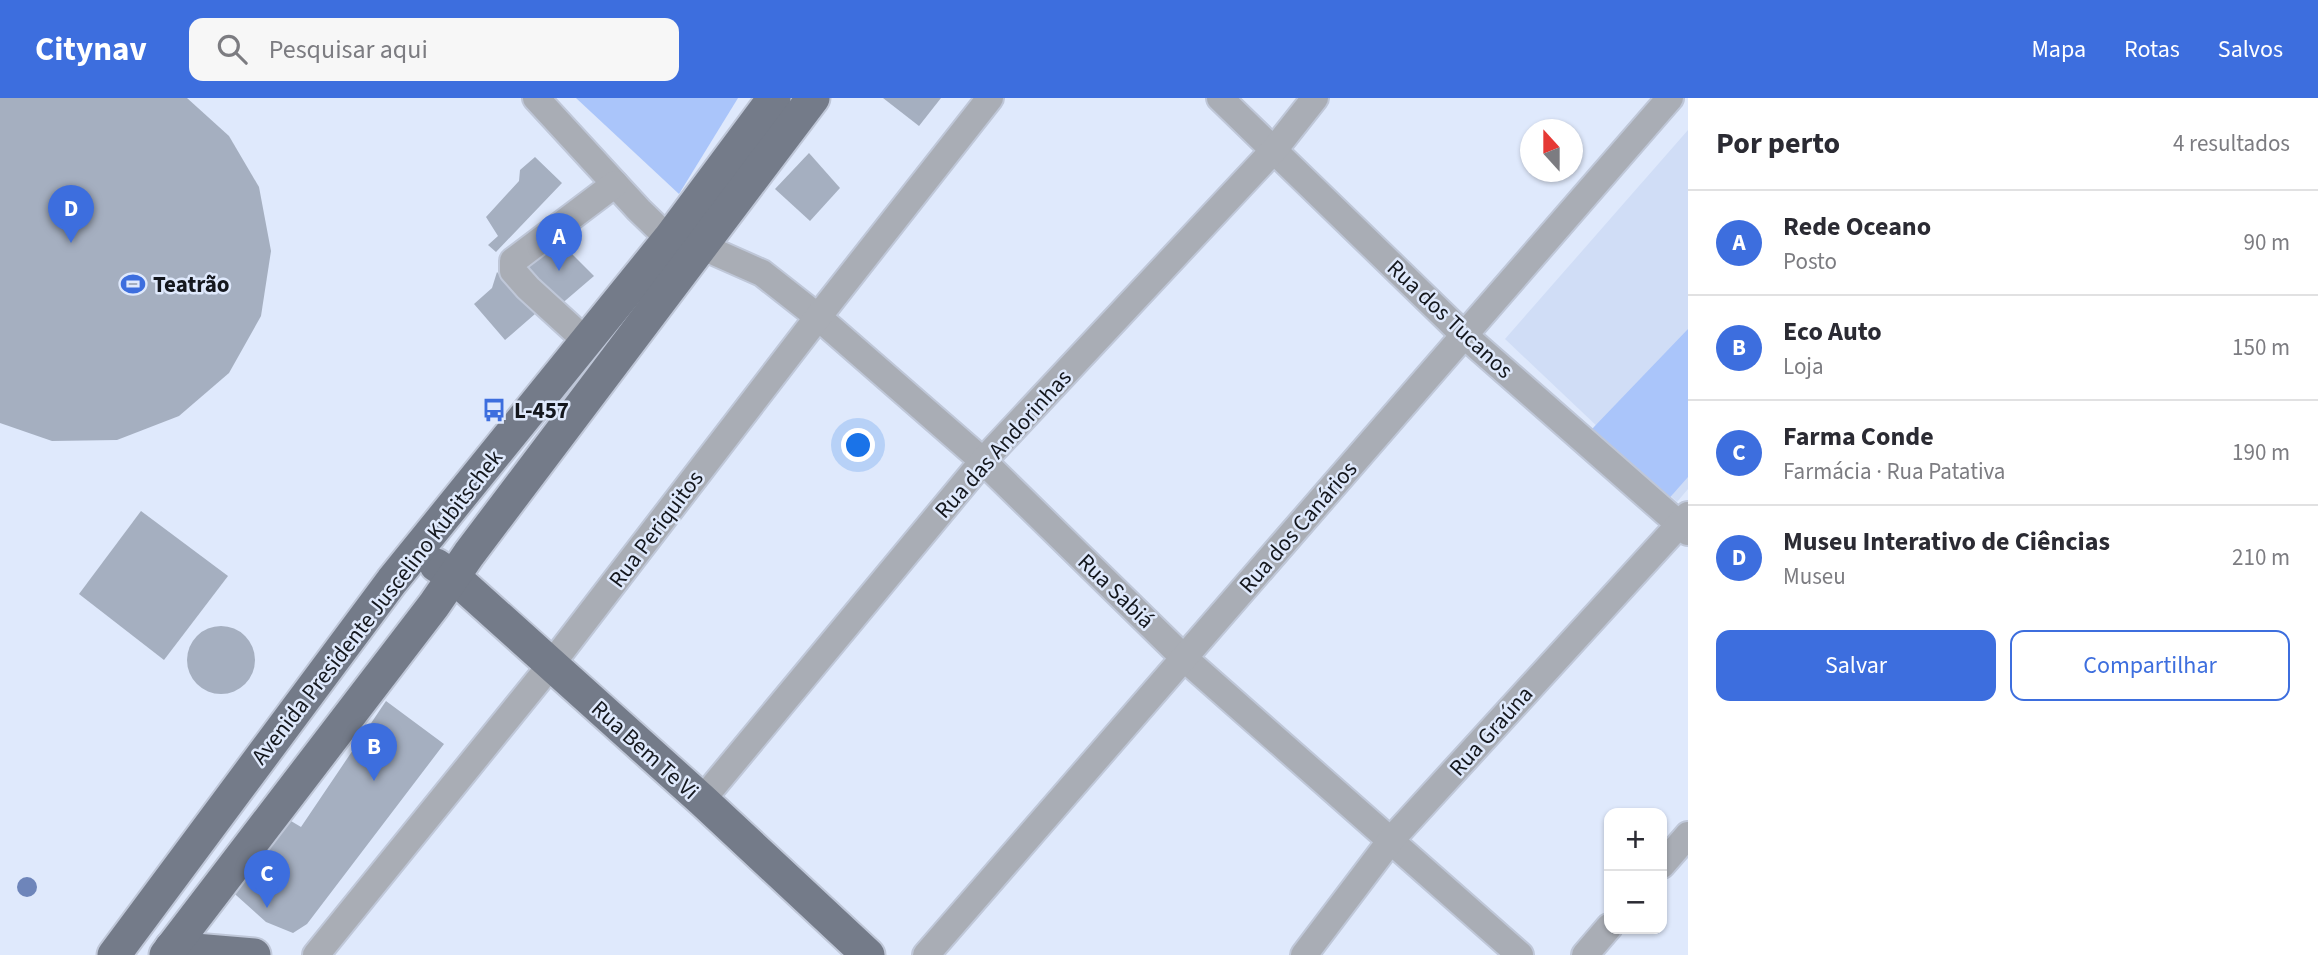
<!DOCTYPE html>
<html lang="pt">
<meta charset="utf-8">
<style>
:root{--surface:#fff;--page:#f7f7f7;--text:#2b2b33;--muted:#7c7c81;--line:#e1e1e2;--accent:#3d6ede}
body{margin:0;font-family:"Source Sans 3",sans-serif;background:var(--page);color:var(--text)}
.controls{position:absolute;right:21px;bottom:21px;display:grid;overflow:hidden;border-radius:14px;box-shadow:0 2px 5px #0004}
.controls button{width:63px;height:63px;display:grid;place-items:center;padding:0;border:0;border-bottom:2px solid var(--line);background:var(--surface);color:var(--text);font:35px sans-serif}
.compass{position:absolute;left:1520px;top:21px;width:63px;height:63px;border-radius:50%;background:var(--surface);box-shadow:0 2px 5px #0004;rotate:339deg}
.you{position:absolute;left:859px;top:348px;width:24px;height:24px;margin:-18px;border:5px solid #fff;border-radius:50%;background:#1a73e8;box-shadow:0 0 0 10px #1a73e833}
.badge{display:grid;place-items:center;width:46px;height:46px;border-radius:50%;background:var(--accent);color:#fff;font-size:23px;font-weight:700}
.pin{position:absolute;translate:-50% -58px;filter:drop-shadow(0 2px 4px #0008)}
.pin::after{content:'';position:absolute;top:37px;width:24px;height:21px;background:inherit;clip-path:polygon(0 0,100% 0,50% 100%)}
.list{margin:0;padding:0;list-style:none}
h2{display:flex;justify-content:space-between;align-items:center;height:91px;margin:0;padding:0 28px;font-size:30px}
h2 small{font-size:23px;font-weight:400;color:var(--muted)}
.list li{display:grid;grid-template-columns:46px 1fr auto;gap:21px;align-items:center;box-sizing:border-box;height:105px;padding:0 28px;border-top:2px solid var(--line)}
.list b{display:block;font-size:26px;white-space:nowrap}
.list p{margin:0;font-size:23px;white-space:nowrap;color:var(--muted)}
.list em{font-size:23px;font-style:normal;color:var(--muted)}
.actions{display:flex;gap:14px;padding:21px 28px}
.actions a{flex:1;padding:16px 0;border:2px solid var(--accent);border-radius:14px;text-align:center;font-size:24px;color:var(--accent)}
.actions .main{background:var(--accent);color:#fff}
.icon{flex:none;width:38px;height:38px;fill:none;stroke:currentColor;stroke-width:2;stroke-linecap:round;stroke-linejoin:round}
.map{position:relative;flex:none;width:1688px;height:857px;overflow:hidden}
header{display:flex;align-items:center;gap:42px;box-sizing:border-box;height:98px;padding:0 35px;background:var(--accent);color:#fff}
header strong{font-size:33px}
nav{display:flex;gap:38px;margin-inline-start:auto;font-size:24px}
.search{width:490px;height:63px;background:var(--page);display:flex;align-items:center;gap:18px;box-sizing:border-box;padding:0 24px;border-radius:14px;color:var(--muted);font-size:26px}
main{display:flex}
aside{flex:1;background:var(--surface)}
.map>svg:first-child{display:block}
.built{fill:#d0ddf6}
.green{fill:#aac5fa}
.building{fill:#a5afc0}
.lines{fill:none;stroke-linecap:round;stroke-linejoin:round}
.minor-casing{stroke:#bfc7d8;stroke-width:30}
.major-casing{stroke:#bfc7d8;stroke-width:37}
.minor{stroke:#a9adb5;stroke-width:26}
.major{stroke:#747b89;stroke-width:33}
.tree{fill:#6e85ba}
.labels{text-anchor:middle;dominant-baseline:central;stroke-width:5;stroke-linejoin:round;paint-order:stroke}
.poi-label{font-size:23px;font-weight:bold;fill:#14171d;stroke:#dfe9fc;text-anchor:start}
.street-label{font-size:23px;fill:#14171d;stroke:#dfe9fc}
</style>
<header>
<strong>Citynav</strong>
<div class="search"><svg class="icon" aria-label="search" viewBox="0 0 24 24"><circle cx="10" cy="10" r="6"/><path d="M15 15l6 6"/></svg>Pesquisar aqui</div>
<nav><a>Mapa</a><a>Rotas</a><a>Salvos</a></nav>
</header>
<main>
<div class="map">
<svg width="1688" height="857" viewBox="0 0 1688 857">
<rect width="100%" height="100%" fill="#dfe9fc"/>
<path class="built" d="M1688,32v359l-11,13 -172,-163z"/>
<g class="green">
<path d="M576,0h162l-59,96z"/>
<path d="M1688,231v148l-23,26 -73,-74z"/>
</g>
<g class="building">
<path d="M0,0h187l42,38 30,51 12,64 -10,65 -32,57 -50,43 -62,24 -65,1 -52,-18z"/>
<path d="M883,0h58l-22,28z"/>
<path d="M809,55l31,35 -30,33 -35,-32z"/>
<path d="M535,59l27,26 -66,69 -8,-7 10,-9 -12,-19 33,-36 1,-11z"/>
<path d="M557,141l37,37 -35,30 -35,-41z"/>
<path d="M497,174l38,42 -30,26 -31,-36 18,-16z"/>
<path d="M141,413l87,65 -64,84 -85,-66z"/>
<circle cx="221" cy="562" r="34"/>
<path d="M386,603l58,43 -137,180 -14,9 -27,-11 -39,-35 50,-69 14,3 10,6z"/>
</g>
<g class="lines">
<g class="minor-casing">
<g id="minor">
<path d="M536,0l103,112 30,29 32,7 61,27 56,44 165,144 201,197 336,297"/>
<path d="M1220,0l244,237 224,197"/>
<path d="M586,243l-58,-53 -15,-17v-10l102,-77"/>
<path d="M702,702l281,-339 291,-311 41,-52"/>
<path d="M1662,767l26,-30"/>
<path d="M316,857l234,-289 268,-349 172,-219"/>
<path d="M926,857l744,-857"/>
<path d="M1304,857l87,-115 297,-325"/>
<path d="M1585,857l24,-28"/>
</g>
</g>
<g class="major-casing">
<g id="major">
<path d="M436,467l18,12 248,223 166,155"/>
<path d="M171,850l83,7"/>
<path d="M114,857l278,-374 277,-342 105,-141"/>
<path d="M166,857l268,-350 35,-51 344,-456"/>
</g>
</g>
<use href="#minor" class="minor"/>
<use href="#major" class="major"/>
</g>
<circle class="tree" cx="27" cy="789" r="10"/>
<defs>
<g id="stadium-bare" transform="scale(1.89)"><path d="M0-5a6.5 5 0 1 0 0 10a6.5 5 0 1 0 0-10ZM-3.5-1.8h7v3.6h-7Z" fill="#3d6ede" stroke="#dfe9fc" stroke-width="2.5" paint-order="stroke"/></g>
<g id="bus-bare" transform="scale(1.89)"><path d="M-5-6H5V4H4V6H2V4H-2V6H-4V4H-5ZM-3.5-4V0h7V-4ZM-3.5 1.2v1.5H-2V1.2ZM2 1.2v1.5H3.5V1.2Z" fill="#3d6ede" stroke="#dfe9fc" stroke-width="2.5" paint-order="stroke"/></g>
</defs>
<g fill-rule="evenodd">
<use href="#stadium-bare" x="133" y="186"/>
<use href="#bus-bare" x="494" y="312"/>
</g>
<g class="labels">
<g class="poi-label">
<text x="153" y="186">Teatrão</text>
<text x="514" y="312">L-457</text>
</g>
<g class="street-label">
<text transform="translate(1450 221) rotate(43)">Rua dos Tucanos</text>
<text transform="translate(1003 346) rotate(-48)">Rua das Andorinhas</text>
<text transform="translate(1298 429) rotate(-49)">Rua dos Canários</text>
<text transform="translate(656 431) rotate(-53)">Rua Periquitos</text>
<text transform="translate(1116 493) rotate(44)">Rua Sabiá</text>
<text transform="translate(377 509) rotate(-52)">Avenida Presidente Juscelino Kubitschek</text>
<text transform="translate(1491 633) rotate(-48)">Rua Graúna</text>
<text transform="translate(645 652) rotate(42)">Rua Bem Te Vi</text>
</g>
</g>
</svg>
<div class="controls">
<button>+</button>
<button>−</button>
</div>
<svg class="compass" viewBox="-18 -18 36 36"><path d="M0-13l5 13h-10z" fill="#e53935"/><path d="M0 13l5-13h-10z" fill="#7c7c81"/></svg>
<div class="you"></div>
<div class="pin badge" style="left:559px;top:173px">A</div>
<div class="pin badge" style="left:374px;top:683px">B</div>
<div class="pin badge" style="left:267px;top:810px">C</div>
<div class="pin badge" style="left:71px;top:145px">D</div>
</div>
<aside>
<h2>Por perto<small>4 resultados</small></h2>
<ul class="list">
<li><span class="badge">A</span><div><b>Rede Oceano</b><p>Posto</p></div><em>90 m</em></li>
<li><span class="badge">B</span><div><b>Eco Auto</b><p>Loja</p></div><em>150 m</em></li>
<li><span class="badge">C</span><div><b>Farma Conde</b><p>Farmácia · Rua Patativa</p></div><em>190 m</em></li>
<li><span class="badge">D</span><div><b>Museu Interativo de Ciências</b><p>Museu</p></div><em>210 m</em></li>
</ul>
<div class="actions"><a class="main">Salvar</a><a>Compartilhar</a></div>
</aside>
</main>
